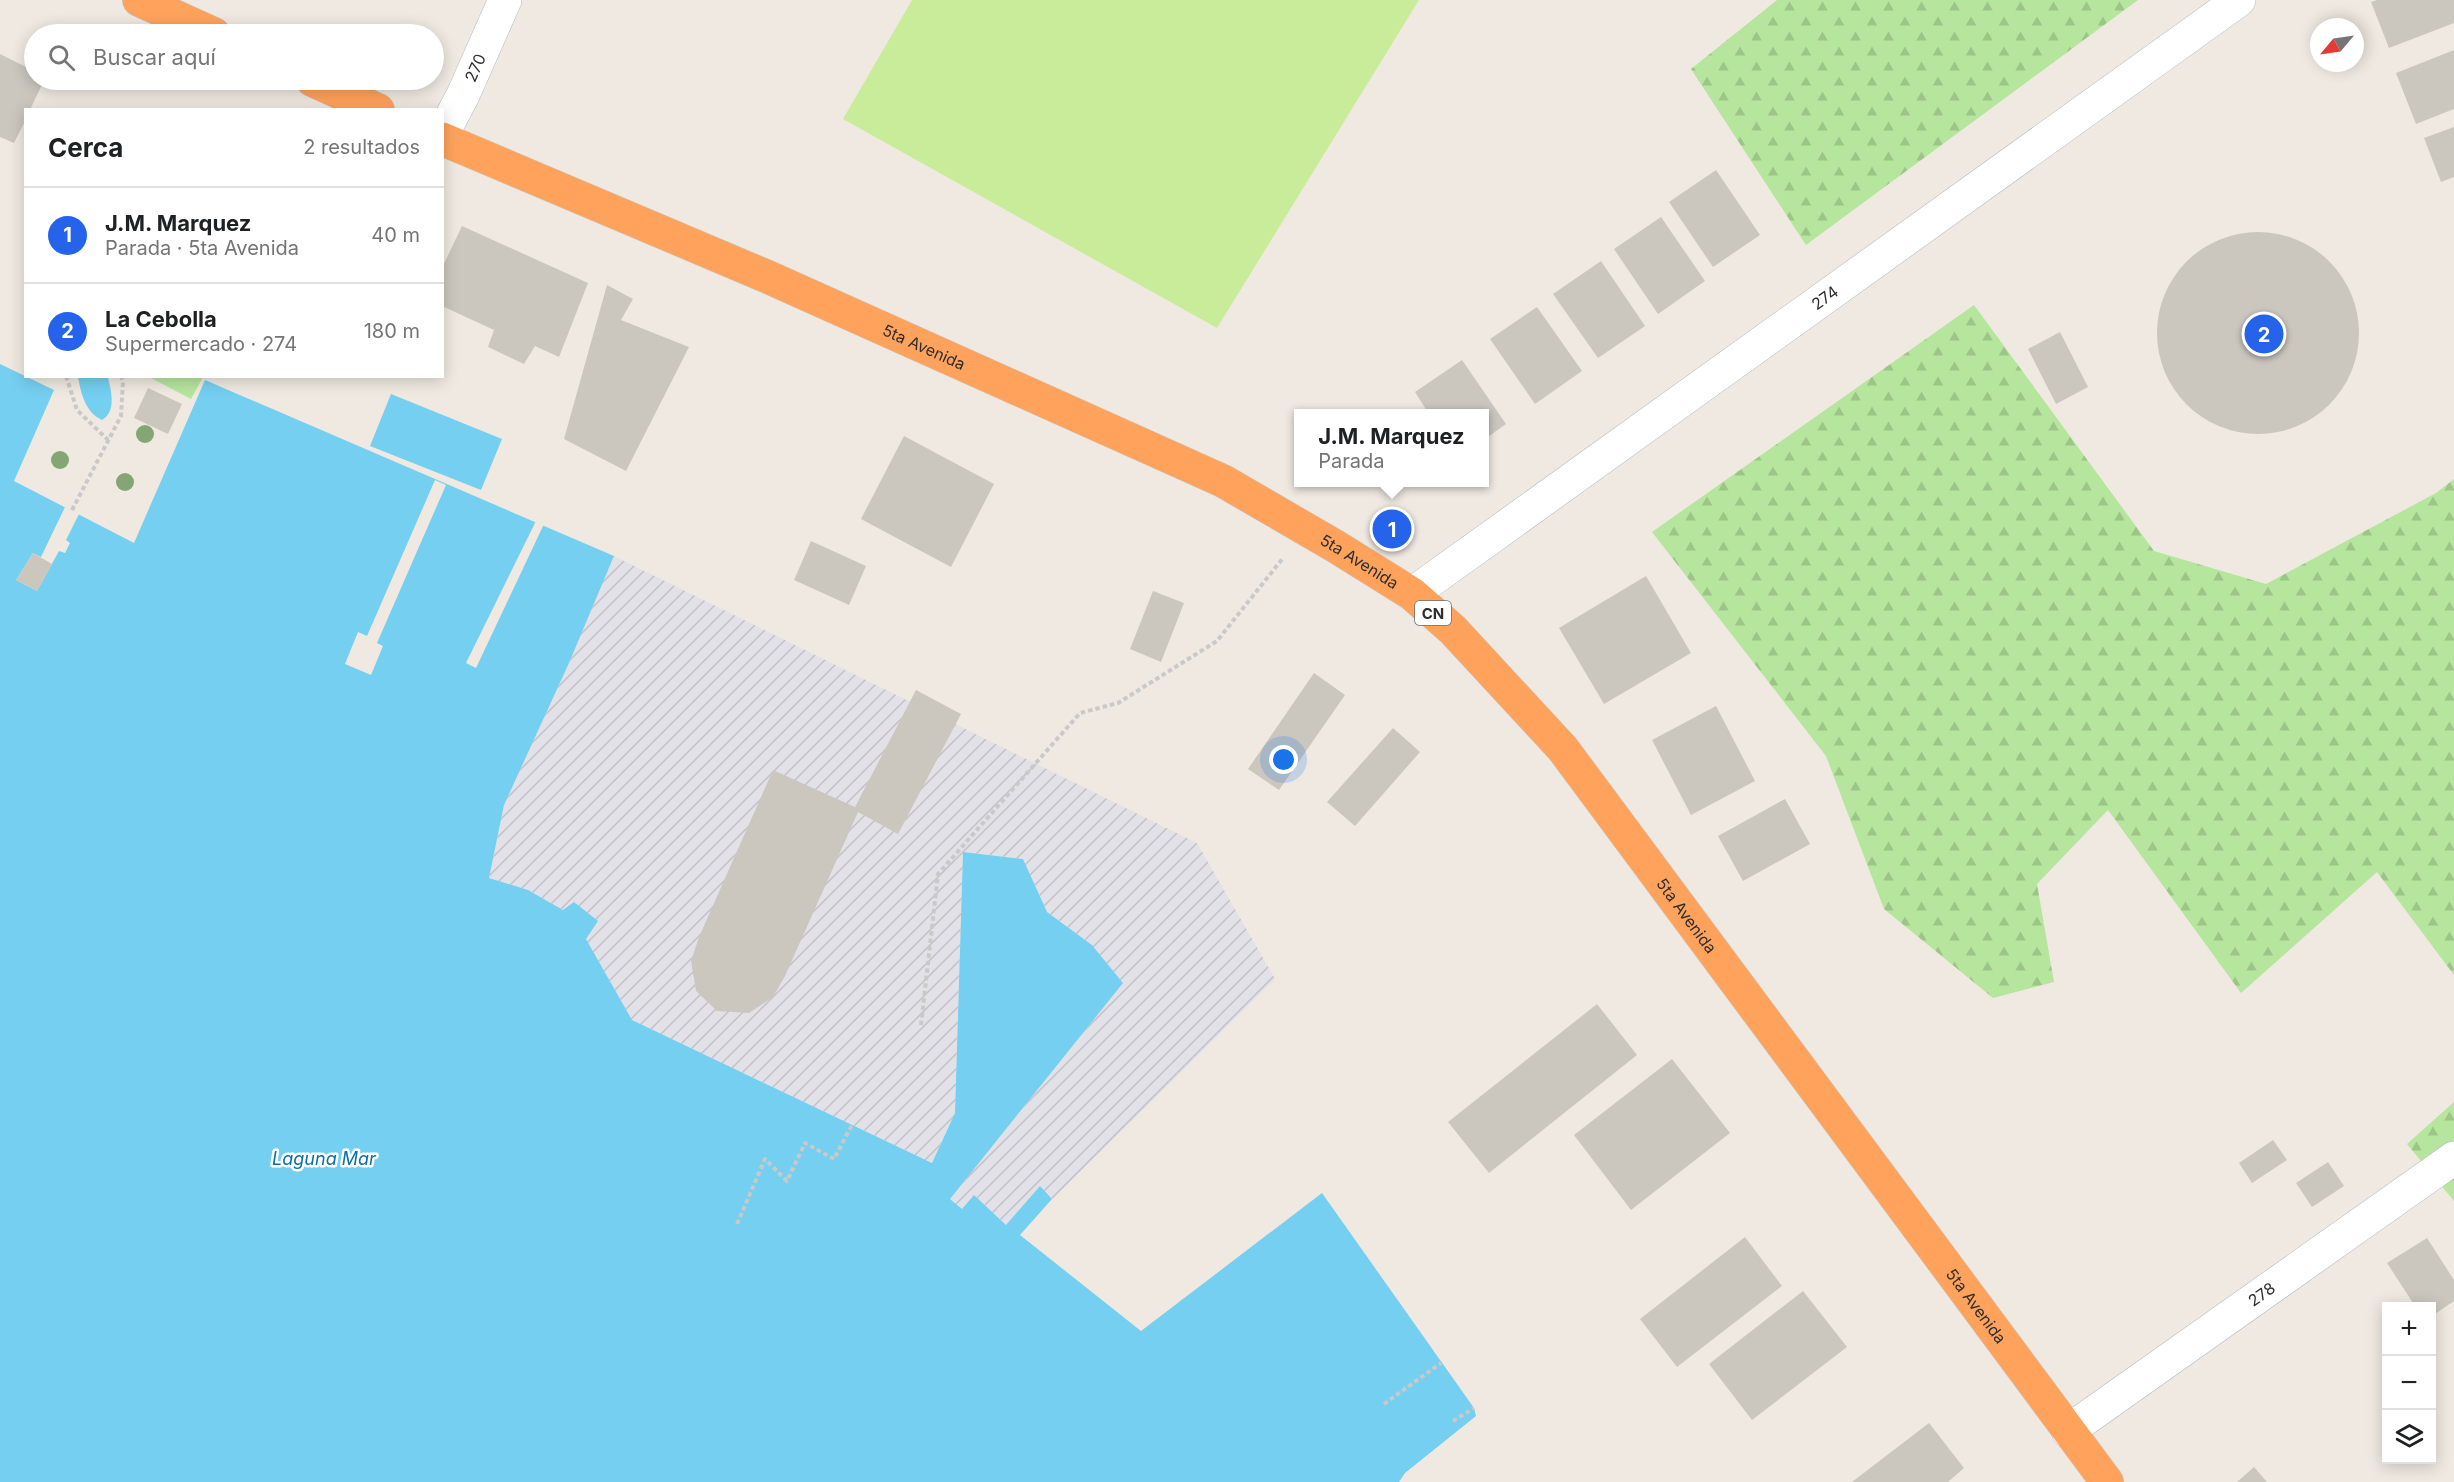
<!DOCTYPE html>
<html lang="es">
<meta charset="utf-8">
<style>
:root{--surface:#fff;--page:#f6f6f6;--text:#202124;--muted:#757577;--line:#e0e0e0;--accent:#2563eb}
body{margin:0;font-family:Inter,sans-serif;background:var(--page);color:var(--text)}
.controls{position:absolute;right:18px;bottom:18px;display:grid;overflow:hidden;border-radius:0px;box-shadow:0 3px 15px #0003}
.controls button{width:54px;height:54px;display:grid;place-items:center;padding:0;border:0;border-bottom:2px solid var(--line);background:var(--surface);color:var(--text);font:30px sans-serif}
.compass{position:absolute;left:2310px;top:18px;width:54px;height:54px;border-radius:50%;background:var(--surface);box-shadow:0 3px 15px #0003;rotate:241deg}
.you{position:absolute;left:1284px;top:760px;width:21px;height:21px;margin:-15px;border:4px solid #fff;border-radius:50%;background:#1a73e8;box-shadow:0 0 0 9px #1a73e833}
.badge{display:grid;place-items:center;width:39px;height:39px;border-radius:50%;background:var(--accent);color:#fff;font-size:20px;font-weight:700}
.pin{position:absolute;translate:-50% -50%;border:3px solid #fff;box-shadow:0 2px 6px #0006}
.popup{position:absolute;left:1294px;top:409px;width:195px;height:78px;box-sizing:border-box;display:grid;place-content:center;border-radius:0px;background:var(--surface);filter:drop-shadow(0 2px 4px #0005);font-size:20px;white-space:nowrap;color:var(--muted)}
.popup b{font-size:22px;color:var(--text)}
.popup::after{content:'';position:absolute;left:50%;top:100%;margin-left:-12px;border:12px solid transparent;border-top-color:var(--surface)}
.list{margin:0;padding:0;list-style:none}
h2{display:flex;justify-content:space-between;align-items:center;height:78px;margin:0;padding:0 24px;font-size:26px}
h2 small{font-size:20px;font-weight:400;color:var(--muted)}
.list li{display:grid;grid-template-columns:39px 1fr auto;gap:18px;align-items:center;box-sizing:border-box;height:96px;padding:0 24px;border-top:2px solid var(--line)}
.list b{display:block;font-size:22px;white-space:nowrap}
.list p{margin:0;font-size:20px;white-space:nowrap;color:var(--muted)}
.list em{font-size:20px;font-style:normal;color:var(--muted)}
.icon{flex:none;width:33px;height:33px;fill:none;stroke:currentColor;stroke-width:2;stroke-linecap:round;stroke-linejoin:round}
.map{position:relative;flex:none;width:2454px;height:1482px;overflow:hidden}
.search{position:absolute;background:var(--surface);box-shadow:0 3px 15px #0003;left:24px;top:24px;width:420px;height:66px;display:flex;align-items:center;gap:15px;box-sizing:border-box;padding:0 21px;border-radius:33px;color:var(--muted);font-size:22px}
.panel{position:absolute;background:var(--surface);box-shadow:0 3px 15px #0003;left:24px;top:108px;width:420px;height:270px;border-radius:0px}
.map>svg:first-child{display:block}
.industrial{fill:url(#industrial-furrows)}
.grass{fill:#b6e59e}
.forest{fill:url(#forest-firs)}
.pitch{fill:#c9ec9a}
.water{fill:#75cff0}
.pier{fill:#efe9e1}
.building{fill:#cbc7bf}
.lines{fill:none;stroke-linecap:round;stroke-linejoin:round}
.minor-casing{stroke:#b4b7c1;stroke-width:34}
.highway-casing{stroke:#c9c9c9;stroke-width:34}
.path{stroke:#c9c9c9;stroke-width:4;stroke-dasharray:4.5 3;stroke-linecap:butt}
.minor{stroke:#fff;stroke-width:33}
.highway{stroke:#ffa35c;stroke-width:33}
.tree{fill:#84a574}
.labels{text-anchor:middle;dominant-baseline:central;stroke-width:5;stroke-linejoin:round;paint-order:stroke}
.shield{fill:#fff;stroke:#6d6d6d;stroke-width:1.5}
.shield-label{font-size:15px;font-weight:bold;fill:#2e2e2e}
.street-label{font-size:16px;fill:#2e2e2e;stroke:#fff}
.water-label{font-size:18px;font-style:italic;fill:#0d6fa3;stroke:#fff}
</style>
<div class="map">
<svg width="2454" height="1482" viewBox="0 0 2454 1482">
<defs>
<pattern id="industrial-furrows" width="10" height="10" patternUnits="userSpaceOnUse" patternTransform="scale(1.5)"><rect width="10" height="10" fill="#e3e1e8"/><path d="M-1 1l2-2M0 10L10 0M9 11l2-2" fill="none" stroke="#c3c1c7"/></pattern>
<pattern id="forest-firs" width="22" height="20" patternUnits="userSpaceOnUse" patternTransform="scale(1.5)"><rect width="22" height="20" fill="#b6e59e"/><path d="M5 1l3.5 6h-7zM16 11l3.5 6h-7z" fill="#9dc588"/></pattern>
</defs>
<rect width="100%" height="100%" fill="#efe9e1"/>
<path class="industrial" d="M614,556l583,287 78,136 -222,220 -13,-12 -34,38 -32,-30 -12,15 -12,-11 173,-216 -31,-38 -45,-33 -24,-53 -60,-7 -8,261 -23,50 -300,-143 -46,-81 11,-18 -34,-11 -35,-20 -39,-12 15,-73 65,-142z"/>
<path class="grass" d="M149,377l54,-1v1l-12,22z"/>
<g class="forest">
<path d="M1777,0h361l-332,245 -115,-176z"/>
<path d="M1974,305l180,246 112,33 170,-91 18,-14v496l-77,-103 -136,121 -133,-183 -71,74 17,98 -61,16 -109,-89 -58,-153 -174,-224z"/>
<path d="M2454,1102v99l-47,-57z"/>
</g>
<path class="pitch" d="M912,0h507l-202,328 -374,-209z"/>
<g class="water">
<path d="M0,364l54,26 -40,91 120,62 71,-163 409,176 -45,107 -65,142 -15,73 39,12 35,20 11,-8 24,19 -12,18 46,81 300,143 23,-50 8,-261 60,7 24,53 45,33 31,38 -173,216 12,10 12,-14 32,30 34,-39 12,13 -32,36 121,96 181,-138 152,215 2,8 -71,57 -6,9h-1399z"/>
<path d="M78,377h30c3,14 9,34 -6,43 -17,-8 -21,-27 -24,-43z"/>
<path d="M391,394l111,45 -21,51 -111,-44z"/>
</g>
<g class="pier">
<path d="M435,480l11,5 -69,158 6,3 -12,29 -26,-11 13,-32 9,4z"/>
<path d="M65,507l14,7 -13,26 4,3 -5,10 -6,-2 -22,40 -21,-11 17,-27 8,4z"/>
<path d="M536,521l8,3 -68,144 -10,-5z"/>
</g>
<g class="building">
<path d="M2377,0h77v23l-65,25 -18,-46z"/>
<path d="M2454,50v59l-38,15 -20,-51z"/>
<path d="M0,54l34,17v9h10l-14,30h-4v9l-12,24 -14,-6z"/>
<path d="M2454,127v50l-13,5 -17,-44z"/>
<path d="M1716,170l44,65 -47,32 -44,-65z"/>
<path d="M1661,217l44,64 -47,33 -44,-65z"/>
<path d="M462,226l126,57 -29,74 -24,-11 -11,18 -36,-17 6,-17 -52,-24v-38z"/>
<circle cx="2258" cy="333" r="101"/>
<path d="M1601,261l44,65 -47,32 -45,-64z"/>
<path d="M607,285l26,14 -12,21 68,27 -63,124 -62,-32z"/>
<path d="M1537,307l45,64 -47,33 -45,-65z"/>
<path d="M2060,332l28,55 -32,17 -28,-55z"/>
<path d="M1462,360l44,64 -21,15v-25h-56l-14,-22z"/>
<path d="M148,388l34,16 -14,30 -34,-16z"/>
<path d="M904,436l90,48 -43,83 -90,-48z"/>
<path d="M811,541l55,25 -17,39 -55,-25z"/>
<path d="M33,553l19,11 -15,27 -21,-11z"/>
<path d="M1646,576l45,77 -87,51 -45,-76z"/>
<path d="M1153,591l31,12 -23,59 -31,-13z"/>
<path d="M1314,673l31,22 -66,95 -31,-21z"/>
<path d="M916,690l45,24 -63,120 -40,-22 -73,164 -12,21 -24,16 -32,-2 -21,-20 -5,-30 8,-24 74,-167 82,37z"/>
<path d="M1716,706l39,75 -64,34 -39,-75z"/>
<path d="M1393,728l27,24 -65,74 -28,-24z"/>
<path d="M1785,799l25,45 -67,37 -25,-45z"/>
<path d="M1597,1004l40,51 -148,118 -41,-51z"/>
<path d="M1672,1059l58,74 -99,77 -57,-75z"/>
<path d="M2273,1140l14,20 -35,23 -13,-20z"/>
<path d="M2328,1162l16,24 -32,21 -16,-24z"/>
<path d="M1745,1237l37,49 -105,81 -37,-48z"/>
<path d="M2427,1238l27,42v21l-22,15v-10h-17l-28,-43z"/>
<path d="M1803,1291l44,56 -95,73 -43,-56z"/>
<path d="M1929,1423l35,45 -16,14h-96z"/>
<path d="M2254,1467l13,15h-30z"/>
</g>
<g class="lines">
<g class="minor-casing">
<g id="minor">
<path id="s1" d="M442,135l21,-40 42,-95"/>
<path id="s2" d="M1412,594l827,-594"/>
<path id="s3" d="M2068,1431l386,-273"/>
</g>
</g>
<g class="highway-casing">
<g id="highway">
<path d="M139,0l75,34"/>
<path d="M312,80l66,30"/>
<path id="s4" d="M442,139l326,138 455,204 112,65 77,48 41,36 110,119 544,733"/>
</g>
</g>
<g class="path">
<path d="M66,376l11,34 31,30"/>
<path d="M72,510l49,-94 2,-35 -2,-5"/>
<path d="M921,1025l17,-151 142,-161 38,-10 99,-62 66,-83"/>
<path d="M737,1224l28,-65 22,22 18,-38 29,16 18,-34"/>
<path d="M1384,1404l57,-41"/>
<path d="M1453,1421l21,-13"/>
</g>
<use href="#minor" class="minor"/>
<use href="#highway" class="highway"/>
</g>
<g class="tree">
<circle cx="145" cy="434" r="9"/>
<circle cx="60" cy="460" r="9"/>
<circle cx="125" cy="482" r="9"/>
</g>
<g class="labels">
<rect class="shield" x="1415" y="601" width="36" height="24" rx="4.5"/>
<g class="shield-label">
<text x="1433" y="613">CN</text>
</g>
<g class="street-label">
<text stroke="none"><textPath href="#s1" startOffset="75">270</textPath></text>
<text stroke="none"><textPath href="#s2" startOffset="508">274</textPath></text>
<text stroke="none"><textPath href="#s4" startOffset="525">5ta Avenida</textPath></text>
<text stroke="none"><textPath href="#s4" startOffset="1011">5ta Avenida</textPath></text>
<text stroke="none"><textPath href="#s4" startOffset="1497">5ta Avenida</textPath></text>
<text stroke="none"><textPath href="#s3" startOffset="237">278</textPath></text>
<text stroke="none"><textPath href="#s4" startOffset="1983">5ta Avenida</textPath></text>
</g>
<g class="water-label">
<text x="324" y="1158">Laguna Mar</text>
</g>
</g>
</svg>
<div class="controls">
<button>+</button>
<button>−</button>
<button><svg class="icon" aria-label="layers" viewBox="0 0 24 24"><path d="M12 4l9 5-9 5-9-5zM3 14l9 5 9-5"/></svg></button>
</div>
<svg class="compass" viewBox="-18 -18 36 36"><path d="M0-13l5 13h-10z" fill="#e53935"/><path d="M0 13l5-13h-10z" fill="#757577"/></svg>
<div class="you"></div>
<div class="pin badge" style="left:1392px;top:529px">1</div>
<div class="popup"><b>J.M. Marquez</b>Parada</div>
<div class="pin badge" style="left:2264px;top:334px">2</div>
<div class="search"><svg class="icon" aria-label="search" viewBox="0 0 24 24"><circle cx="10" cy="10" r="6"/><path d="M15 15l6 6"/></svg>Buscar aquí</div>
<section class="panel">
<h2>Cerca<small>2 resultados</small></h2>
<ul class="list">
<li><span class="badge">1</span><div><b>J.M. Marquez</b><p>Parada · 5ta Avenida</p></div><em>40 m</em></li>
<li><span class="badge">2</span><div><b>La Cebolla</b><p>Supermercado · 274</p></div><em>180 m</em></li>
</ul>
</section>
</div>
